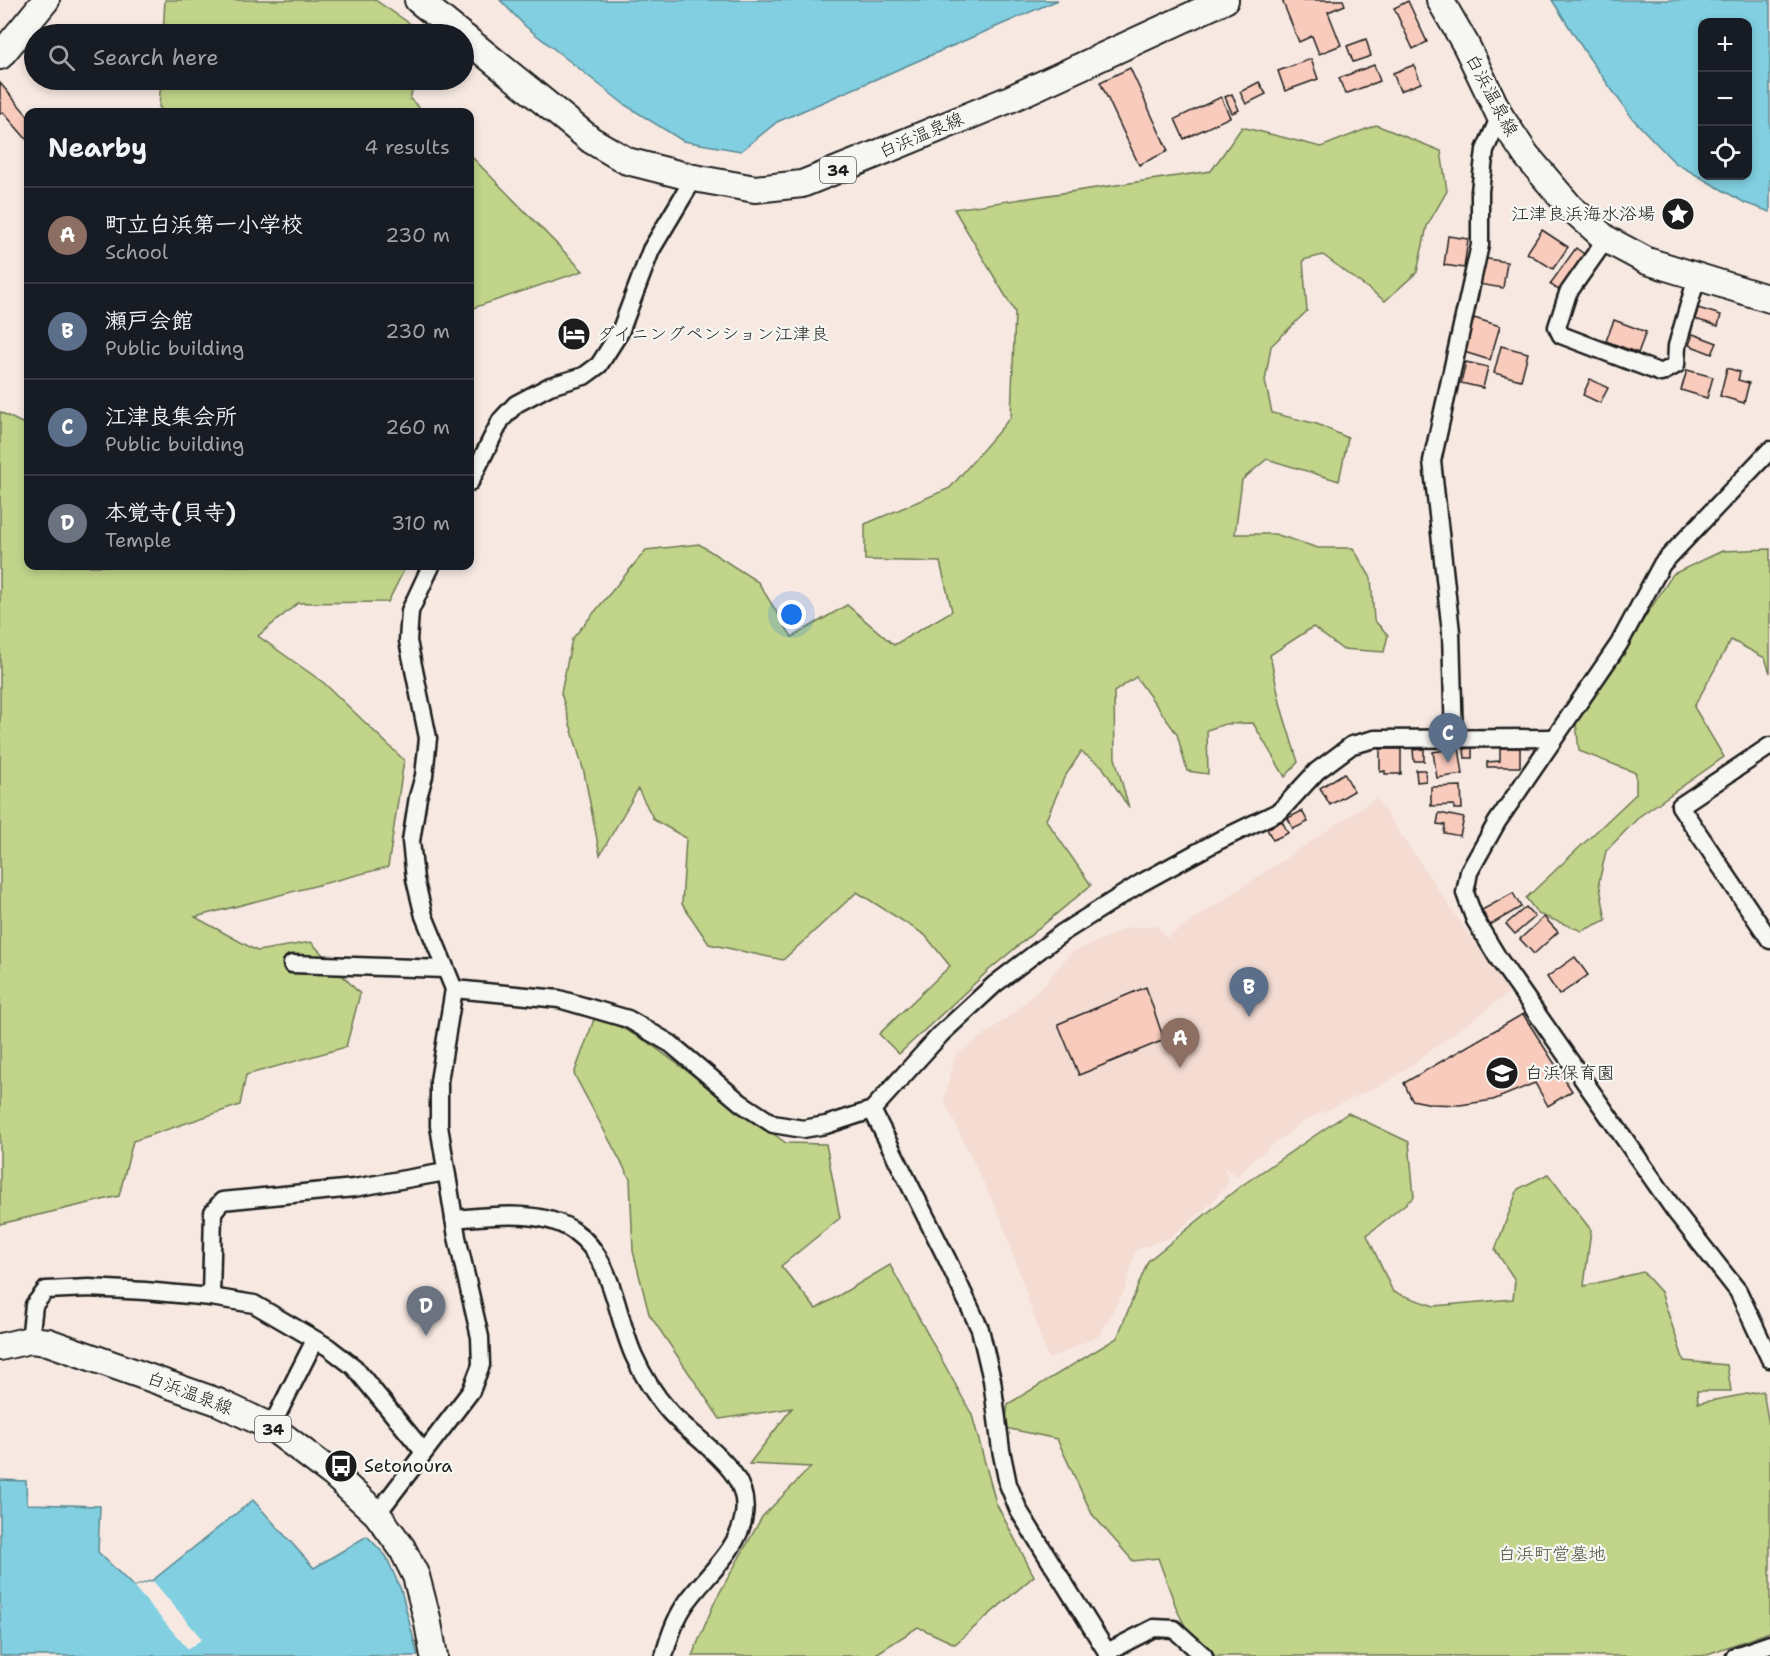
<!DOCTYPE html>
<meta charset="utf-8">
<style>
:root{--surface:#171b24;--page:#20242c;--text:#f1f3f6;--muted:#9ea1a6;--line:#363941;--accent:#0b8043}
body{margin:0;font-family:"Shantell Sans","Klee One",sans-serif;background:var(--page);color:var(--text)}
.controls{position:absolute;right:18px;top:18px;display:grid;overflow:hidden;border-radius:12px;box-shadow:0 3px 9px #0003}
.controls button{width:54px;height:54px;display:grid;place-items:center;padding:0;border:0;border-bottom:2px solid var(--line);background:var(--surface);color:var(--text);font:30px sans-serif}
.you{position:absolute;left:792px;top:615px;width:21px;height:21px;margin:-15px;border:4px solid #fff;border-radius:50%;background:#1a73e8;box-shadow:0 0 0 9px #1a73e833}
.badge{display:grid;place-items:center;width:39px;height:39px;border-radius:50%;background:var(--accent);color:#fff;font-size:20px;font-weight:700}
.pin{position:absolute;translate:-50% -50px;filter:drop-shadow(0 2px 3px #0008)}
.pin::after{content:'';position:absolute;top:32px;width:21px;height:18px;background:inherit;clip-path:polygon(0 0,100% 0,50% 100%)}
.list{margin:0;padding:0;list-style:none}
h2{display:flex;justify-content:space-between;align-items:center;height:78px;margin:0;padding:0 24px;font-size:26px}
h2 small{font-size:20px;font-weight:400;color:var(--muted)}
.list li{display:grid;grid-template-columns:39px 1fr auto;gap:18px;align-items:center;box-sizing:border-box;height:96px;padding:0 24px;border-top:2px solid var(--line)}
.list b{display:block;font-size:22px;white-space:nowrap}
.list p{margin:0;font-size:20px;white-space:nowrap;color:var(--muted)}
.list em{font-size:20px;font-style:normal;color:var(--muted)}
.icon{flex:none;width:33px;height:33px;fill:none;stroke:currentColor;stroke-width:2;stroke-linecap:round;stroke-linejoin:round}
.map{position:relative;flex:none;width:1770px;height:1656px;overflow:hidden}
.search{position:absolute;background:var(--surface);box-shadow:0 3px 9px #0003;left:24px;top:24px;width:450px;height:66px;display:flex;align-items:center;gap:15px;box-sizing:border-box;padding:0 21px;border-radius:33px;color:var(--muted);font-size:22px}
.panel{position:absolute;background:var(--surface);box-shadow:0 3px 9px #0003;left:24px;top:108px;width:450px;height:462px;border-radius:12px}
.map>svg:first-child{display:block}
.built{fill:#f4dcd3}
.green{fill:#c1d48a;stroke:#6e7853;stroke-width:1.5}
.water{fill:#81cfe0;stroke:#598792;stroke-width:1.5;fill-rule:evenodd}
.pier{fill:#f7e9e2}
.building{fill:#f9cbbc;stroke:#1c1c1c;stroke-width:1.5}
.lines{fill:none;stroke-linecap:round;stroke-linejoin:round}
.street-casing{stroke:#1c1c1c;stroke-width:21}
.primary-casing{stroke:#1c1c1c;stroke-width:30}
.street{stroke:#f6f6f2;stroke-width:16}
.primary{stroke:#f6f6f2;stroke-width:26}
.labels{text-anchor:middle;dominant-baseline:central;stroke-width:4.5;stroke-linejoin:round;paint-order:stroke}
.shield{fill:#f6f6f2;stroke:#5d5d5c;stroke-width:1.5}
.shield-label{font-size:16px;font-weight:bold;fill:#1c1c1c}
.street-label{font-size:18px;fill:#1c1c1c;stroke:#f6f6f2}
.poi-label{font-size:18px;fill:#1c1c1c;stroke:#f6f6f2;text-anchor:start}
.park-label{font-size:18px;fill:#4e533d;stroke:#f6f6f2}
</style>
<div class="map">
<svg width="1770" height="1656" viewBox="0 0 1770 1656">
<rect width="100%" height="100%" fill="#f7e9e2"/>
<filter id="ink" filterUnits="userSpaceOnUse"><feTurbulence type="fractalNoise" baseFrequency=".0167" numOctaves="2"/><feDisplacementMap in="SourceGraphic" scale="12" xChannelSelector="R" yChannelSelector="G"/><feConvolveMatrix kernelMatrix="1 2 1 2 8 2 1 2 1" color-interpolation-filters="sRGB"/></filter>
<g filter="url(#ink)">
<path class="built" d="M1376,798l133,195 -118,87 -87,41 -51,39 -16,17 -12,-9 3,16 -21,23 -36,30 -35,13 -11,40 -26,46 -51,23 -47,-140 -57,-118 11,-45 56,-41 35,-32 23,-29 57,-26 32,-2 8,12z"/>
<g class="green">
<path d="M165,0h210l49,33 -261,1z"/>
<path d="M161,80h254l-5,19 14,13h-259l-6,-5z"/>
<path d="M1376,125l65,26 6,40 -20,35 -10,46 -32,29 -62,-46 -20,5 4,51 -36,35 -6,35 7,32 45,11 31,14 -9,43 -72,-22 -25,21 -7,54h40l43,14h35l18,30 3,42 14,15 -4,17 -42,-3 -29,-22 -43,28 11,52 17,55 -13,15 -32,-54 -28,1 -18,6 1,44 -21,-3 -10,-37 -41,-57 -22,15 1,66 14,50 -27,-42 -21,-14 -17,26 -18,42 45,65 -102,85 -90,84 -20,-20 71,-68 -25,-31 -68,-43 -74,68 -74,-16 -27,-40 4,-66 -32,-18 -16,-31 -38,66 -16,-83 -23,-79 11,-54 74,-89 53,-6 59,38 34,55 55,-32 47,40 58,-34 -12,-49 -75,-2v-36l85,-36 61,-71 4,-105 -61,-103 257,-38 31,-44 79,20z"/>
<path d="M470,155l113,116 -113,38z"/>
<path d="M0,412l28,14v140h378l-18,36 -90,1 -40,33 66,47 80,77 -16,107 -193,50 62,34 54,-9 49,52 -14,53 -100,28 -6,30 -107,36 -14,55 -119,28z"/>
<path d="M1770,549v124l-5,-15 -34,-18 -37,67 30,50 -84,59 -34,35 -7,31 7,38 -24,11 -44,-17 -12,-16 110,-104v-21l-57,-22 -3,-28 97,-149 49,-23z"/>
<path d="M596,1014l50,27 140,102 40,1 14,74 -59,48 35,43 74,-44 82,150 24,88 38,73 -79,68 -37,-17 -45,29h-181l23,-55 47,-84 49,-50 -62,-3 43,-56 -72,11 -71,-105 -16,-63 -3,-72 -56,-105z"/>
<path d="M1348,1113l61,29 5,55 -47,38 26,57 41,14 79,-7 2,-19 -20,-30 23,-61 30,-15 43,56 -7,56 59,-14 18,20 23,69 43,4 4,26h-34l1,12 65,-12 7,40v201l-68,24h-488l-29,-30 -8,-16 -19,-52 -25,3 -41,-47 -35,-75 -52,-11 3,-24 109,-66 31,-77 90,-73z"/>
</g>
<g class="water">
<path d="M500,0h558l-281,122 -36,29 -58,-10 -58,-36 -100,-79z"/>
<path d="M1552,0h218v212l-25,-9 -70,-40 -43,-45 -45,-63zM1748,22v154h-46v-154z"/>
<path d="M0,1480l26,1 1,23 73,2 -2,46 36,35 19,-7 100,-80 61,68 53,-32 19,20 15,34 17,66h-418z"/>
</g>
<path class="pier" d="M153,1581l49,58 -14,10 -54,-62z"/>
<g class="building">
<path d="M1282,0h61l2,5 -17,7 13,33 -22,9 -7,-18 -13,6z"/>
<path d="M1408,1l19,41 -14,7 -19,-41z"/>
<path d="M1366,39l5,17 -18,6 -6,-16z"/>
<path d="M1311,59l7,20 -33,12 -7,-20z"/>
<path d="M1374,65l6,16 -35,13 -6,-16z"/>
<path d="M1414,65l7,18 -21,8 -7,-18z"/>
<path d="M1130,68l38,83 -29,14 -39,-83z"/>
<path d="M1259,82l7,12 -20,10 -6,-12z"/>
<path d="M0,83l28,33v25l-25,-29 -3,2z"/>
<path d="M1232,94l7,16 -7,3 -7,-16z"/>
<path d="M1221,97l9,20 -46,22 -9,-20z"/>
<path d="M1542,230l26,17 -15,22 -26,-16z"/>
<path d="M1448,236l20,3 -4,29 -20,-3z"/>
<path d="M1576,248l12,9 -25,36 -13,-9z"/>
<path d="M1482,258l25,4 -4,26 -25,-4z"/>
<path d="M1698,308l23,7 -3,11 -23,-7z"/>
<path d="M1474,318l26,8 -10,34 -26,-8z"/>
<path d="M1614,320l32,12 -8,21 -32,-12z"/>
<path d="M1693,334l24,9 -5,11 -23,-9z"/>
<path d="M1501,346l27,7 -7,27 -27,-7z"/>
<path d="M1466,362l22,5 -5,21 -22,-5z"/>
<path d="M1727,368l13,4 -2,8 11,3 -5,20 -24,-7z"/>
<path d="M1687,370l26,7 -6,21 -26,-8z"/>
<path d="M1590,379l18,9 -8,15 -17,-8z"/>
<path d="M1459,748l4,26 -26,4 -4,-26z"/>
<path d="M1472,748v10h-7l-1,-9z"/>
<path d="M1500,748h20v19h-33v-5l13,-1z"/>
<path d="M1380,749h21v25h-16v-3l-5,1z"/>
<path d="M1424,749v12h-10l-1,-11z"/>
<path d="M1416,770h9l1,11 -9,1z"/>
<path d="M1344,773l10,18 -24,14 -10,-17z"/>
<path d="M1461,786l1,23h-8v-4l-23,1v-19z"/>
<path d="M1302,811l6,11 -15,7 -5,-11z"/>
<path d="M1439,813l25,5 -4,18 -16,-3 1,-8 -8,-1z"/>
<path d="M1282,821l6,12 -15,7 -6,-11z"/>
<path d="M1513,893l8,14 -31,18 -8,-15z"/>
<path d="M1526,907l9,10 -20,17 -9,-10z"/>
<path d="M1544,917l14,15 -24,22 -14,-15z"/>
<path d="M1575,957l13,18 -29,20 -12,-18z"/>
<path d="M1146,987l18,53 -85,35 -21,-51z"/>
<path d="M1523,1014l49,77 -24,15 -13,-23 -42,17 -33,5 -28,-1 -20,-4 -8,-17z"/>
</g>
<g class="lines">
<g class="street-casing">
<g id="street">
<path d="M1606,239l-38,54 -11,34 4,8 100,38 15,-8 1,-19 20,-69"/>
<path d="M1770,450l-108,114 -43,80 -122,178 -28,50 -4,21 10,27 23,38 177,253 63,80 32,68"/>
<path d="M470,482l31,-62 15,-16 34,-18 34,-10 15,-11 21,-33 31,-82 43,-72"/>
<path d="M1454,740l-3,-108 -19,-171 48,-216v-54l5,-41 15,-34"/>
<path d="M1770,746l-90,60 90,134"/>
<path d="M292,964l153,5"/>
<path d="M454,989l105,10 69,20 43,25 70,59 32,21 30,5 23,-4 46,-15 69,-76 54,-50 67,-51 79,-50 77,-42 62,-30 37,-40 35,-26 23,-6 178,-1"/>
<path d="M872,1110l75,149 33,70 12,51 9,70 7,34 11,27 88,141 1,4"/>
<path d="M454,1219c36,-3 88,-10 120,12 40,28 41,83 60,125 8,18 21,39 34,54 10,12 25,23 37,34 21,19 44,40 39,71 -5,35 -38,60 -57,87 -12,16 -18,35 -23,54"/>
<path d="M211,1297l2,-85 9,-11 132,-13 92,-16"/>
<path d="M30,1340l4,-35 12,-15 43,-2 56,3 66,6 43,7 74,43 26,20 70,85"/>
<path d="M271,1427l44,-87"/>
<path d="M377,1514l94,-123 10,-26 -1,-28 -23,-100 -18,-111v-45l15,-92 -30,-73 -9,-37 -4,-38 7,-44 6,-21 4,-38 -20,-97 2,-30 21,-45"/>
<path d="M1107,1652l47,-24 20,1 30,27"/>
<path d="M1735,1656l35,-12"/>
</g>
</g>
<g class="primary-casing">
<g id="primary">
<path d="M418,0l42,34"/>
<path d="M1440,0l26,45 34,71 26,39 44,52 36,32 41,22 123,38"/>
<path d="M464,37l127,103 36,21 67,17 61,11 47,-5 55,-22 153,-63 215,-99"/>
<path d="M0,56l46,-56"/>
<path d="M0,1347l30,-7 18,2 170,60 53,25 62,47 44,40 25,34 14,28 11,42 7,38"/>
</g>
</g>
<use href="#street" class="street"/>
<use href="#primary" class="primary"/>
</g>
</g>
<defs>
<g id="sight-disc" transform="scale(1.725)"><circle r="9.5" fill="#1c1c1c" stroke="#f6f6f2"/><path d="M0-6L1.8-2.2L6-1.7L2.9 1.2L3.7 5.4L0 3.3L-3.7 5.4L-2.9 1.2L-6-1.7L-1.8-2.2Z" fill="#fff"/></g>
<g id="hotel-disc" transform="scale(1.725)"><circle r="9.5" fill="#1c1c1c" stroke="#f6f6f2"/><path d="M-6-4.5h1.5V1H6V5H4.5V3h-9V5H-6ZM-4 0a1.8 1.8 0 1 1 3.6 0ZM.5 0V-2.5h3Q6-2.5 6 0Z" fill="#fff"/></g>
<g id="school-disc" transform="scale(1.725)"><circle r="9.5" fill="#1c1c1c" stroke="#f6f6f2"/><path d="M0-5L7-2L0 1L-7-2ZM-4 1L0 2.5L4 1V4Q0 6-4 4Z" fill="#fff"/></g>
<g id="bus-disc" transform="scale(1.725)"><circle r="9.5" fill="#1c1c1c" stroke="#f6f6f2"/><path d="M-5-6H5V4H4V6H2V4H-2V6H-4V4H-5ZM-3.5-4V0h7V-4ZM-3.5 1.2v1.5H-2V1.2ZM2 1.2v1.5H3.5V1.2Z" fill="#fff"/></g>
</defs>
<g fill-rule="evenodd">
<use href="#sight-disc" x="1678" y="214"/>
<use href="#hotel-disc" x="574" y="334"/>
<use href="#school-disc" x="1502" y="1073"/>
<use href="#bus-disc" x="341" y="1466"/>
</g>
<g class="labels">
<g class="shield">
<rect x="820" y="157" width="36" height="26" rx="4.5"/>
<rect x="255" y="1416" width="36" height="26" rx="4.5"/>
</g>
<g class="shield-label">
<text x="838" y="170">34</text>
<text x="273" y="1429">34</text>
</g>
<g class="street-label">
<text transform="translate(1492 95) rotate(62)">白浜温泉線</text>
<text transform="translate(921 135) rotate(-23)">白浜温泉線</text>
<text transform="translate(190 1393) rotate(21)">白浜温泉線</text>
</g>
<g class="poi-label">
<text x="1655" y="214" text-anchor="end">江津良浜海水浴場</text>
<text x="597" y="334">ダイニングペンション江津良</text>
<text x="1525" y="1073">白浜保育園</text>
<text x="364" y="1466">Setonoura</text>
</g>
<g class="park-label">
<text x="1552" y="1554">白浜町営墓地</text>
</g>
</g>
</svg>
<div class="controls">
<button>+</button>
<button>−</button>
<button><svg class="icon" aria-label="locate" viewBox="0 0 24 24"><circle cx="12" cy="12" r="6"/><path d="M12 2v4M12 18v4M2 12h4M18 12h4"/></svg></button>
</div>
<div class="you"></div>
<div class="pin badge" style="left:1180px;top:1068px;background:#8d6e63">A</div>
<div class="pin badge" style="left:1249px;top:1017px;background:#5c6f8a">B</div>
<div class="pin badge" style="left:1448px;top:763px;background:#5c6f8a">C</div>
<div class="pin badge" style="left:426px;top:1336px;background:#6b7280">D</div>
<div class="search"><svg class="icon" aria-label="search" viewBox="0 0 24 24"><circle cx="10" cy="10" r="6"/><path d="M15 15l6 6"/></svg>Search here</div>
<section class="panel">
<h2>Nearby<small>4 results</small></h2>
<ul class="list">
<li><span class="badge" style="background:#8d6e63">A</span><div><b>町立白浜第一小学校</b><p>School</p></div><em>230 m</em></li>
<li><span class="badge" style="background:#5c6f8a">B</span><div><b>瀬戸会館</b><p>Public building</p></div><em>230 m</em></li>
<li><span class="badge" style="background:#5c6f8a">C</span><div><b>江津良集会所</b><p>Public building</p></div><em>260 m</em></li>
<li><span class="badge" style="background:#6b7280">D</span><div><b>本覚寺(貝寺)</b><p>Temple</p></div><em>310 m</em></li>
</ul>
</section>
</div>
